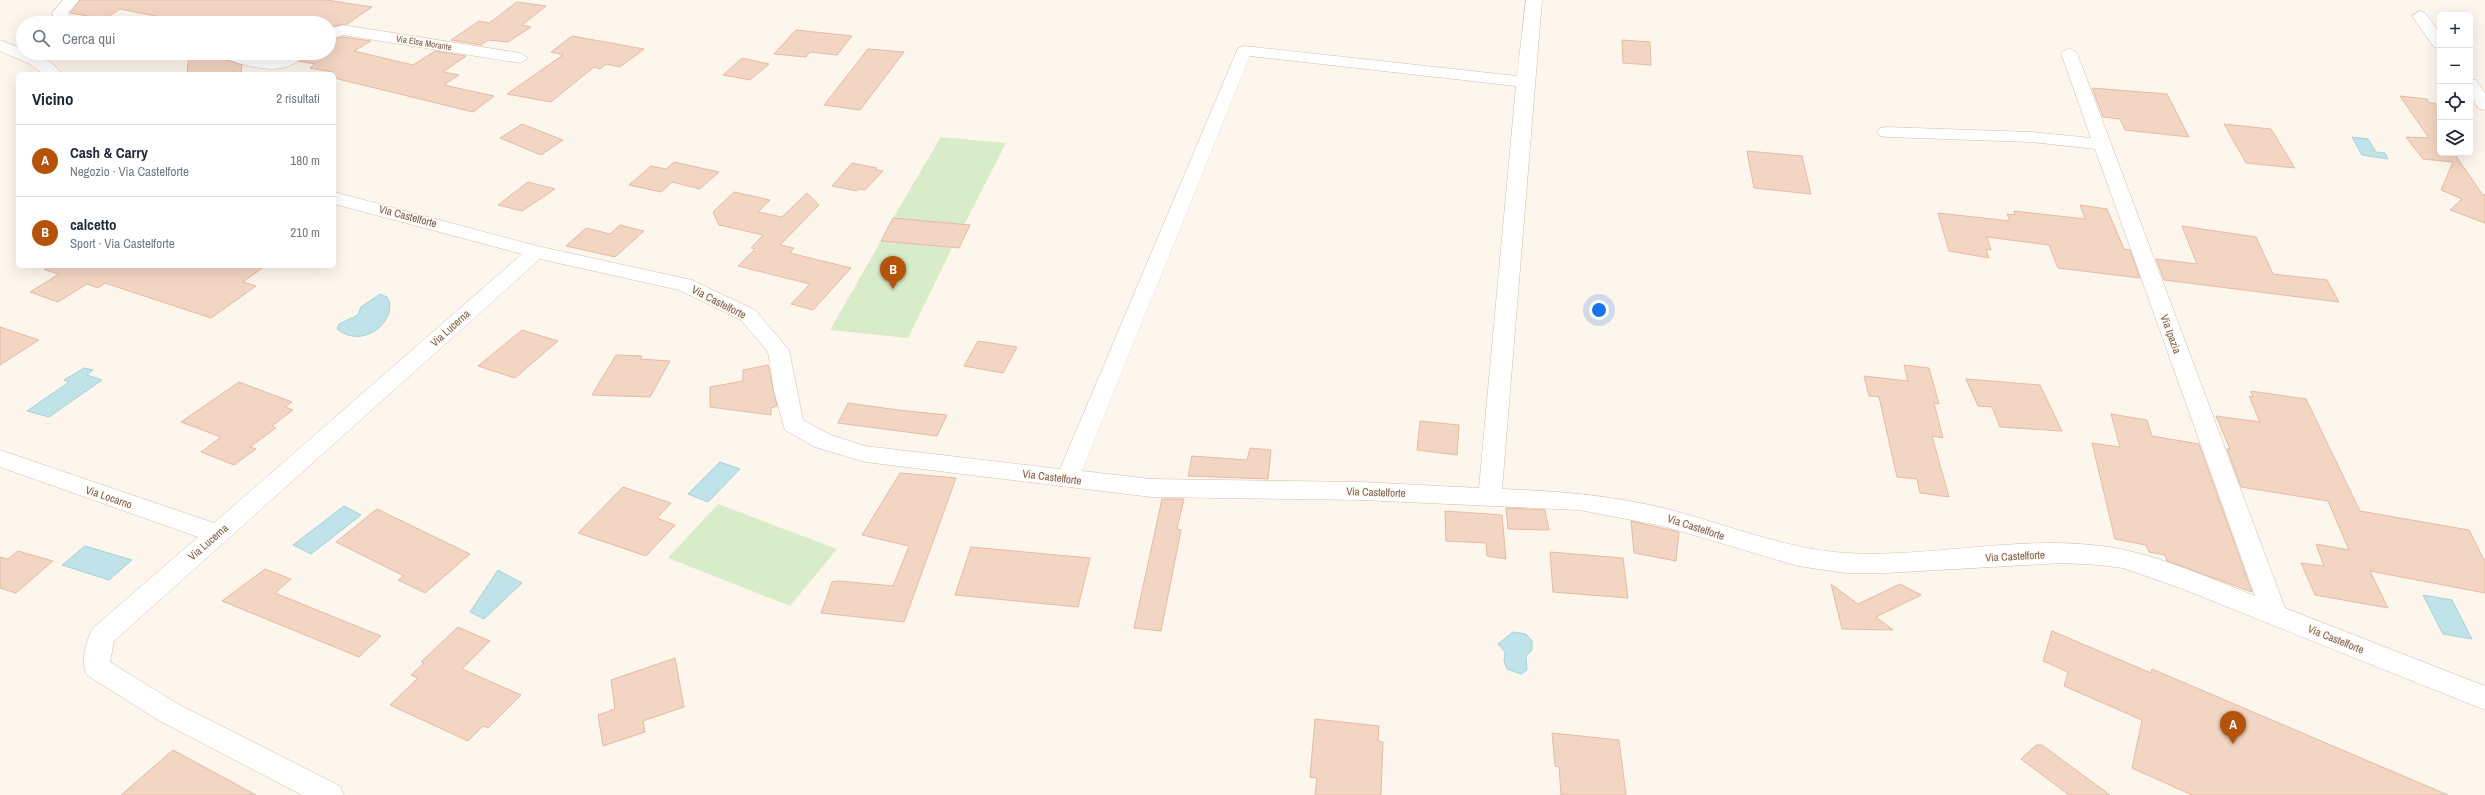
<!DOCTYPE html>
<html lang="it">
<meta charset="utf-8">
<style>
:root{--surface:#fff;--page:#f6f6f7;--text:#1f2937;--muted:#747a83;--line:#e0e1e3;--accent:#b45309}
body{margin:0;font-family:"Archivo Narrow",sans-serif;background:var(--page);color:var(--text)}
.controls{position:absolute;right:12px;top:12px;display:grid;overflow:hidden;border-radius:6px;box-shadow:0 4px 16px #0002}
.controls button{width:36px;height:36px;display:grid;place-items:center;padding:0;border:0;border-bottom:1px solid var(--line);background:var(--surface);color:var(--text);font:20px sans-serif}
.you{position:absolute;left:1599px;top:310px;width:14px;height:14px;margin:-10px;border:3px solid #fff;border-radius:50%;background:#1a73e8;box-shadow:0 0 0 6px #1a73e833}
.badge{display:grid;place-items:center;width:26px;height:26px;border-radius:50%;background:var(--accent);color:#fff;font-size:13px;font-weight:700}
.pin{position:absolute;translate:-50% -33px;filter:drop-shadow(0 1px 2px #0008)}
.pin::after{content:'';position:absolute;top:21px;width:14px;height:12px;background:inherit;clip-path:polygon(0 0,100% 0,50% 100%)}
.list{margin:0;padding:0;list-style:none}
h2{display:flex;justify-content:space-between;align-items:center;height:52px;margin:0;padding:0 16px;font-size:17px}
h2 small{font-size:13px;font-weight:400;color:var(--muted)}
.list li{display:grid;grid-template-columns:26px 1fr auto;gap:12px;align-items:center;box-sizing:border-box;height:72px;padding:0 16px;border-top:1px solid var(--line)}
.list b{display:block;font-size:15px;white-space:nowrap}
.list p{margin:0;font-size:13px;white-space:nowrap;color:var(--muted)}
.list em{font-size:13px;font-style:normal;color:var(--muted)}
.icon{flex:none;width:22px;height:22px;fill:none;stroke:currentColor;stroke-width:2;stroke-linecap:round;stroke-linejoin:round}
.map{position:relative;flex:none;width:2485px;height:795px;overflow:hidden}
.search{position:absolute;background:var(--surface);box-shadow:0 4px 16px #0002;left:16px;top:16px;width:320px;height:44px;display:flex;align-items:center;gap:10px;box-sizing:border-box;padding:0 14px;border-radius:22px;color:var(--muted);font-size:15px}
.panel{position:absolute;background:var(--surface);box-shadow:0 4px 16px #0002;left:16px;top:72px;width:320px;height:196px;border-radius:6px}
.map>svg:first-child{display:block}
.green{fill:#d8ecc9}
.water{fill:#bfe3e8;stroke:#a5d3da}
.building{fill:#f3d5c3;stroke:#e6bba3}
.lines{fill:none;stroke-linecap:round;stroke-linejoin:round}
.street-casing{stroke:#d1beb0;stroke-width:1}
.street{fill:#fff;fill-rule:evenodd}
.labels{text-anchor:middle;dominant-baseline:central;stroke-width:3;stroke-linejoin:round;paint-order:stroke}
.far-street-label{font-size:9px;fill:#7a5c4d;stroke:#fffaf3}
.street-label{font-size:11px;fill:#7a5c4d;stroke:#fffaf3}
</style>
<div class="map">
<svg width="2485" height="795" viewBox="0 0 2485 795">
<rect width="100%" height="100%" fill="#fdf6ec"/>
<g class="green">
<path d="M941,137l65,6 -42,82 -71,-7z"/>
<path d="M881,241l71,7 -44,90 -78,-8z"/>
<path d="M718,504l119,45 -47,57 -122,-48z"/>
</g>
<g class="water">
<path d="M2352,137l16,2 8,13 9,1 3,6 -26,-4z"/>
<path d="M380,294l7,3c13,19 -21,55 -50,32l2,-5 19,-9 3,-8z"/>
<path d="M84,368l9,2 -6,5 15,5 -53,37 -22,-6 42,-29 -5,-2z"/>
<path d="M720,462l20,7 -32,33 -20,-8z"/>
<path d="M344,506l17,9 -50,39 -18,-9z"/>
<path d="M85,546l47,14 -23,20 -47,-15z"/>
<path d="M498,570l24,13 -38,36 -14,-7z"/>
<path d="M2423,595l29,5 20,39 -29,-5z"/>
<path d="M1513,632l13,2 6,7v9l-6,6 1,14 -6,4 -14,-5 -3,-8 1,-9 -7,-8z"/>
</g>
<g class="building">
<path d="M80,0h247l45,7 -25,17 -18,3v-4h-139l-70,-14 -15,10 -35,-6z"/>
<path d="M517,2l29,4 -24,19 9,2 -23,15 -20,-2 -7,5 -30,-5 28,-19 10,2z"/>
<path d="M796,30l56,6 -15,19 -27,-3 -4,5 -32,-3z"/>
<path d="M572,36l72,13 -24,18 -14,-3 -6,5 -6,-2 -43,35 -44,-8 56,-39 -12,-3z"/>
<path d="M343,37l28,4 -17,10 59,14 22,-14 31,5 -23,16 16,3 -15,10 50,11 -21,16 -139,-34v-4h-4l3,-2 -23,-4 5,-4 -16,-3 7,-8h23v-13z"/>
<path d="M1622,40l28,2 1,23 -28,-2z"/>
<path d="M868,49l36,3 -44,58 -36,-5z"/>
<path d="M189,53h24l3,4 26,8 -1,9h-54z"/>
<path d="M742,58l27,6 -19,16 -27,-5z"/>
<path d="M2092,88l75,6 22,43 -64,-7 -5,-11 -17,-2z"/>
<path d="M2400,96l27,3 2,4h6l5,7v43h14l28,41 3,1v28l-35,-13 12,-11 -21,-9 12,-28 -30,-3 -17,-22 23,1z"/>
<path d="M522,124l41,16 -22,15 -41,-17z"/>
<path d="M2224,124l47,5 24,39 -49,-5z"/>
<path d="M1747,151l55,5 9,38 -57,-6z"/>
<path d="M674,162l45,10 -19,17 -28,-7 -11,10 -32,-7 22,-19 15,3z"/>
<path d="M852,163l25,5 -2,2 8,1 -18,19 -6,-1 -2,2 -25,-5z"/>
<path d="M528,182l27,7 -33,22 -24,-6z"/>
<path d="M734,192l36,8 -12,12 24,5 25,-24 12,12 -39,40 14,3 -4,5 61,15 -38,42 -22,-6 19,-20 -72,-18 17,-17 -4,-1 12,-13 -44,-10 -6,-13z"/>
<path d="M2080,205l27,4 17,40 6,1 10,28 -82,-10 -9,-23 -62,-8 4,13 -5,-1 3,9 -40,-7 -11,-38 72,8 -3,-7 8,1 -1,-4 71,8z"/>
<path d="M893,218l77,7 -11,23 -78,-7z"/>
<path d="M620,225l24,6 -29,26 -49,-11 20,-18 24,6z"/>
<path d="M2182,226l74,11 17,37 54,6 12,22 -175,-22 -8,-21 41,5z"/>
<path d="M45,266h220l-22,16 13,4 -45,32 -106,-35 -7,5 -11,-4 -29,18 -28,-10 29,-18 -14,-4z"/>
<path d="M0,327l39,13 -39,25z"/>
<path d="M522,330l36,11 -43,37 -37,-12z"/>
<path d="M978,341l39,6 -14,26 -39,-7z"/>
<path d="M616,355l26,1 -2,3 30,2 -20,36 -58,-2z"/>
<path d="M768,365l9,41 -6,2v7l-61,-8v-20l33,-6v-11z"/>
<path d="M1904,365l25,3 10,36 -5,-1 9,35 -11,-2 17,61 -29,-4 -3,-14 -20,-2 -18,-80 -10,-1 -5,-20 44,5z"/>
<path d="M1966,379l74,6 22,46 -62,-4 -8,-20 -14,-1z"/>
<path d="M239,382l53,20 -7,5 8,3 -21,16 4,2 -26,19 6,2 -22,16 -33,-13 20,-15 -40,-15z"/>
<path d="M2251,391l55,8 54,112 109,19 16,32v31l-115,-22 18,37 -73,-13 -14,-32 23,3 -8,-22 33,6 -21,-49 -87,-14 -14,-38h3l-14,-33 44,6 -11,-26 4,1z"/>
<path d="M848,403l50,7 49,5 -10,21 -99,-13z"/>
<path d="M2111,414l36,6 5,16 47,8 53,148 -85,-31 -2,-6 -16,-3 -3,-7 -31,-6 -23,-96 28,4z"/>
<path d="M1420,421l39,4 -2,30 -40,-5z"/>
<path d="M1250,448l21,2 -3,29 -80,-3 4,-20 55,4z"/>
<path d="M900,473l56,5 -52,144 -83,-9 11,-31 7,-1 54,5 16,-40 -47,-11z"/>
<path d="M623,487l48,16 -14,15 18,7 -29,31 -68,-23z"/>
<path d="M1162,499h22l-7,30 4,1 -20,101 -27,-3z"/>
<path d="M1506,508l39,2 4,20 -41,-1z"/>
<path d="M377,509l93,45 -45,39 -27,-13 6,-4 -68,-34z"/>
<path d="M1445,511l57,4 4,44 -19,-3 -1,-13 -40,-2z"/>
<path d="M1631,521l48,11 -3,29 -42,-8z"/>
<path d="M971,547l119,11 -12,49 -123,-12z"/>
<path d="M18,551l35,10 -37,32 -16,-5v-31l8,2z"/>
<path d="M1550,552l73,6 5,40 -75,-6z"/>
<path d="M265,569l26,10 -16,14 106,43 -22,21 -137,-56z"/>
<path d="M1831,584l27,20 42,-20 21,11 -45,22 17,13 -51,-1z"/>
<path d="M458,627l32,14 -28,28 59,26 -33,33 -5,-2 -15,15 -78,-36 28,-27 -7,-3 13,-12 -3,-1z"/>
<path d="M2052,631l99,42 1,-4 296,126h-256l-60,-27 10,-48 -78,-34 4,-14 -25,-11z"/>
<path d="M675,658l9,49 -41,14 2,11 -42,14 -5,-31 17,-6 -4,-29z"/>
<path d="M1315,719l64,7 -1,15 5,1 -2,53h-66l2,-17 -7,-1z"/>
<path d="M1552,733l67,7 7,55h-65l-2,-28 -4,-1z"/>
<path d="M2036,745h6l68,50h-41l-48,-36z"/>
<path d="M173,750l83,45h-135z"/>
</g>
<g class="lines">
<g class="street-casing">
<g id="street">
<path d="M63,0h16l-11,13 2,5h31l8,5h-53l-4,-10z"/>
<path d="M1526,0h16l-40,489c55,2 108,6 161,19 61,15 120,41 183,45 83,5 173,-18 255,-7 51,6 106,31 154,50l-160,-447 -64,-7 -145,-5 -6,-1 -3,-4 3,-4 6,-1 145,5 60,6 -30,-85 8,-5 8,5 208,555 200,78v24l-305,-122 -57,-20 -23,-3 -38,-2 -176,10h-40l-48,-7 -135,-40 -84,-16 -218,-10 -210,-3 -286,-35 -50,-15 -30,-17 -11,-39 -6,-39 -27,-32 -62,-30 -139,-31 -426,382 -4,21 68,42 162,82 4,9h-42l-144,-75 -71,-45c-7,-13 -1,-34 6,-47l105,-91 -198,-70v-17l214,73 308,-269 -188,-50v-12l203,54 155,34 63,30 34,40 14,70 28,15 34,11 195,23 178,-421 6,-2 273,30zM1250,56l266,30 -37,402 -118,-6 -210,-3 -69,-8z"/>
<path d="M2420,11l5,2 15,20v16l-6,-2 -22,-31z"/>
<path d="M343,25l177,28 8,5 -8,5 -177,-28 -14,4v-10z"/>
<path d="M0,40l23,9v4c14,0 31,9 39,21h-19l-13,-10 -30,-13z"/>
<path d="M214,53h26l34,7 12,-7h19c-20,29 -62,11 -89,3z"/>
<path d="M2470,79l6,1 9,13v17l-6,-1 -9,-13z"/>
</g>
</g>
<use href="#street" class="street"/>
</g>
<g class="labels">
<g class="far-street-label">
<text transform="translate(424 43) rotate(9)">Via Elsa Morante</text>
</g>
<g class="street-label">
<text transform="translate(408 216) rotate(15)">Via Castelforte</text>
<text transform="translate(719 302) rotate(27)">Via Castelforte</text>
<text transform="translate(450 328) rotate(-42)">Via Lucerna</text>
<text transform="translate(2171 334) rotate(70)">Via Ipazia</text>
<text transform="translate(1052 477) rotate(7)">Via Castelforte</text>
<text transform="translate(1376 492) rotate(2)">Via Castelforte</text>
<text transform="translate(109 497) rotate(19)">Via Locarno</text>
<text transform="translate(1696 527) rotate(18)">Via Castelforte</text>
<text transform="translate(208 542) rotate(-41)">Via Lucerna</text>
<text transform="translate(2015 556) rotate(-3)">Via Castelforte</text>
<text transform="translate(2336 639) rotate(22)">Via Castelforte</text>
</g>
</g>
</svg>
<div class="controls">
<button>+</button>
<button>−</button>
<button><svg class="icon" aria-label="locate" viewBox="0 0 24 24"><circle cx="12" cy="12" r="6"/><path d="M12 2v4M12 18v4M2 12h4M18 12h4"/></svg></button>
<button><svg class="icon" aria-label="layers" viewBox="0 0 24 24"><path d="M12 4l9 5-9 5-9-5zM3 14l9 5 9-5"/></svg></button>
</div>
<div class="you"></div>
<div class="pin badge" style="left:2233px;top:744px">A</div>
<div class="pin badge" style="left:893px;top:289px">B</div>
<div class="search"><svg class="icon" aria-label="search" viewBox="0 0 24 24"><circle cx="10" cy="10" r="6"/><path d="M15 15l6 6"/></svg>Cerca qui</div>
<section class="panel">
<h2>Vicino<small>2 risultati</small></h2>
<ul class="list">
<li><span class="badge">A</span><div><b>Cash &amp; Carry</b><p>Negozio · Via Castelforte</p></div><em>180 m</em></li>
<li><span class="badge">B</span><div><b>calcetto</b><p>Sport · Via Castelforte</p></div><em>210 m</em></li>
</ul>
</section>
</div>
